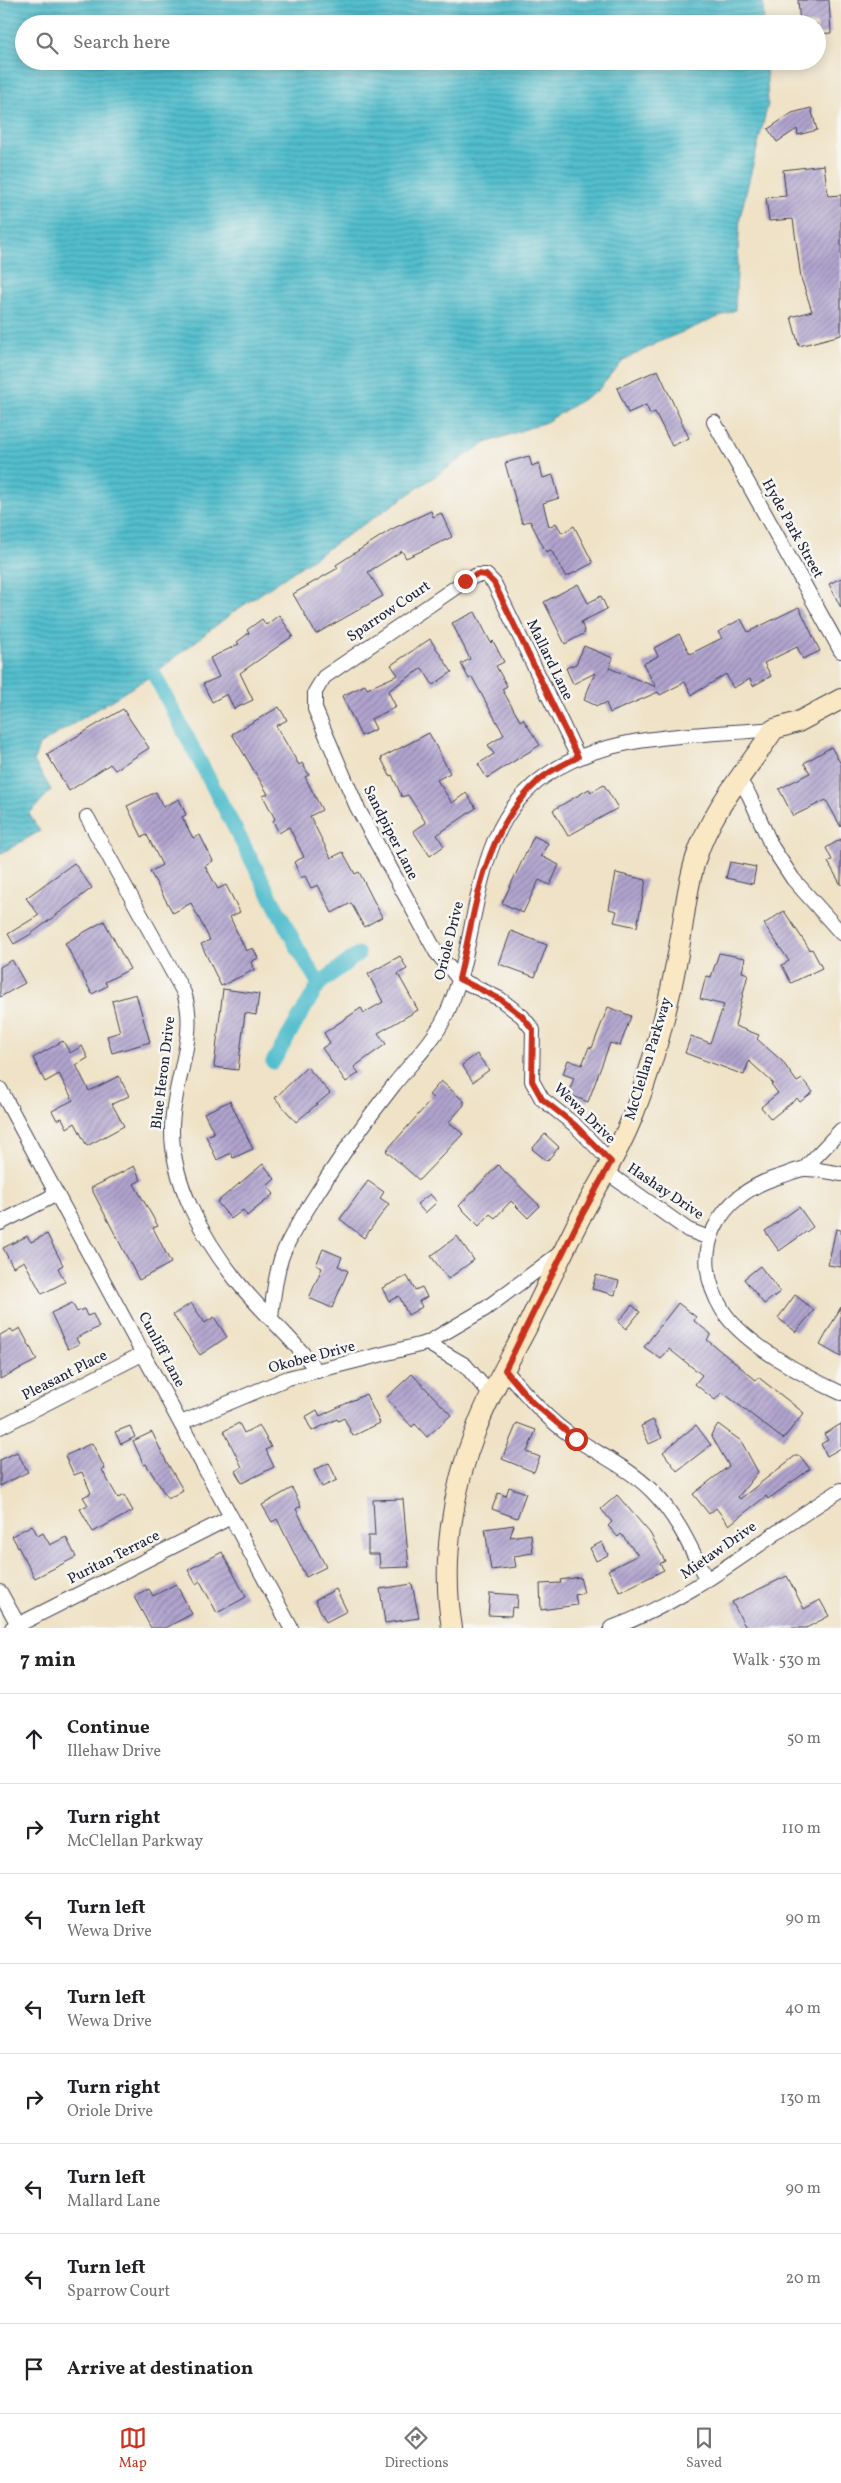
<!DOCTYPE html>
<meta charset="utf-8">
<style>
:root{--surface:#fff;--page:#f6f6f6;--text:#202124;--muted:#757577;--line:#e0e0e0;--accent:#c8321e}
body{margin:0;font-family:Vollkorn,serif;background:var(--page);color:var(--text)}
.stop{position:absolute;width:15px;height:15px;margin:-11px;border:4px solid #c8321e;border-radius:50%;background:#fff}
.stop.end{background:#c8321e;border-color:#fff;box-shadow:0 1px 5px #0008}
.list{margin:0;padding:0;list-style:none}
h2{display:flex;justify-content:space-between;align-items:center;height:65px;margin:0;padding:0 20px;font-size:21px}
h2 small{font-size:16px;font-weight:400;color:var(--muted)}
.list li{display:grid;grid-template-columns:32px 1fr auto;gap:15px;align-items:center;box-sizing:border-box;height:90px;padding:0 20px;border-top:1px solid var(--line)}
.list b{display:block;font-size:19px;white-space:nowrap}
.list p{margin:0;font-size:16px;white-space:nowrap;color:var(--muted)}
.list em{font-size:16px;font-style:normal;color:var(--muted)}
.icon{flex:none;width:28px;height:28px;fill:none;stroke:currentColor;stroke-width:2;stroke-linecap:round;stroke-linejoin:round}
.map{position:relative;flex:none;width:841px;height:1628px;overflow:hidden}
.search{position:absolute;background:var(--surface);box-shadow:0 2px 12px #0003;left:15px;right:15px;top:15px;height:55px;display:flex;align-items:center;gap:12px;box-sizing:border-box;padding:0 18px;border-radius:28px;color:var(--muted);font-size:19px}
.sheet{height:785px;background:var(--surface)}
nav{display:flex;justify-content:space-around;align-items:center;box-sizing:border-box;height:70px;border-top:1px solid var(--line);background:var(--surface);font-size:14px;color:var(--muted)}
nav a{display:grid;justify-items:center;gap:2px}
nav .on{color:var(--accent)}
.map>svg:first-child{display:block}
.water{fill:url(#water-rules);stroke:#3a7084}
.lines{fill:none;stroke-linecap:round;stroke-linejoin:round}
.canal{stroke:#52becd;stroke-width:15}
.building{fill:url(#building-hatch)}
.street-casing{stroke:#413f50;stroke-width:16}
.secondary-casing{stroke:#413f50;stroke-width:22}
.street{stroke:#fff;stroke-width:14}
.secondary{stroke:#fae7c3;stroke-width:20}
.route{stroke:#c8321e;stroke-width:6}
.labels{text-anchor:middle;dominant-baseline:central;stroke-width:5;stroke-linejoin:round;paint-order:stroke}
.street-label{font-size:15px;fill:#22223b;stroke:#f6f6f2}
</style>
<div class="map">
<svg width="841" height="1628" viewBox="0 0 841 1628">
<defs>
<pattern id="water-rules" width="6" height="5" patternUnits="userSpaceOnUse" patternTransform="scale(1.25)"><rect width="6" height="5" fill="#52becd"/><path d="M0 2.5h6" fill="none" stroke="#449aa8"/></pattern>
<pattern id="building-hatch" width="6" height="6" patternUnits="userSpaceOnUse" patternTransform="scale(1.25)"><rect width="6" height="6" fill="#b0a4ce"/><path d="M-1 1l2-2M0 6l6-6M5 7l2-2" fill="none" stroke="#8f85a8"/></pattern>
</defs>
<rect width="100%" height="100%" fill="#f6f6f2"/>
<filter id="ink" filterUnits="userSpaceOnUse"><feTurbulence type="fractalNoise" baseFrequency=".02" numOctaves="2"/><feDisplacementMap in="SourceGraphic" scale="10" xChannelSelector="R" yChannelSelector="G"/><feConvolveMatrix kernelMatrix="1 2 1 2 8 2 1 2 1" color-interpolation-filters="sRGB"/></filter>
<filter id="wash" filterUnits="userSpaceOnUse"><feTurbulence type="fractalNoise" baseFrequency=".0096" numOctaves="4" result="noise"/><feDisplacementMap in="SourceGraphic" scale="20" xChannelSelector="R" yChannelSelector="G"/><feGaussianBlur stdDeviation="1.12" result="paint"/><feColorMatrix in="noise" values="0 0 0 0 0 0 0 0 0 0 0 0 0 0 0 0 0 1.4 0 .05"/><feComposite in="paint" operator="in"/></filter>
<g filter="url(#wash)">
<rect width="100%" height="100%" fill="#efe2c6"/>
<path class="water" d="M0,0h763l1,24h-740v37h742l2,43 -28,113 -5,93 -74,31 -37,19 -26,30 -52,32 -63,22 -251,169 -78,61 -115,71 -5,16 17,29 -22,24 11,17 -40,23z"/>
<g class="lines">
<g class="canal">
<path d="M154,674l144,275 21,35"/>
<path d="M273,1062l46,-78 39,-30"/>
</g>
</g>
<g id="blocks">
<g class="building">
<path d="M798,0h31l2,33 -14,1v-10h-17z"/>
<path d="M811,108l6,22 -19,5 -1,-6 -20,13 -9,-13 24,-16z"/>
<path d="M824,165l4,31 13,-1v140l-42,11 -8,-29 21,-6 -11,-33 -8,-59 -24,2 -3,-23 20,-2 -3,-26z"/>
<path d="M658,370l31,68 -17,8 -17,-34 -5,2 -4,-9 -18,8 -11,-25z"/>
<path d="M529,456l3,10 7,-3 4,15 10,-3 6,23 -16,5 6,24 7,-4 6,10 12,-7 19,37 -27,14 -15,-27 -5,2 -16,-31 -8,2 -17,-60z"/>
<path d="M431,511l2,6 8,-4 11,24 -46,21 -4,-7 -34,21 15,24 -67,38 -23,-40 45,-26 -2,-3 56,-36z"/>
<path d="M841,578v30l-12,-24z"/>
<path d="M578,584l10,19 13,-7 6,13 -26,13 4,11 -20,11 -21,-42z"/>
<path d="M799,607l21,44 -17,8 -6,-12 -33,16 7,13 -18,10 -3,-7 -17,9 -7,-14 -34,21 -7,-13 -25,13 -2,-3 -48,21 -4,-10 -9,3 -13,-6 11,-27 -22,11 -7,-16 10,-4 8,-18 29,12 -4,10 47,19 -13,-23 15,-8 -4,-8 25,-14 11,20 32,-16 -4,-6 23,-13 7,13z"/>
<path d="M475,612l16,31 2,-2 11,21 -8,4 11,20 -5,3 18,32 3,-2 17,26 -53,33 -9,-14 16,-10 -6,-9 16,-10 -32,-58 -3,2 -8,-15 9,-5 -18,-36z"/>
<path d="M279,615l14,21 -53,37 13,27 -19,9 -7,-15 -15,8 -9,-18 16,-7 -9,-19 29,-14 -2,-2 12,-9 -2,-3 15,-11 4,6z"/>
<path d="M430,639l22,33 -19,13 -11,-17 -34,23 8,16 -25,12 5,10 -15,7 -19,-40 23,-11 2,4 31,-14 -7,-10z"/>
<path d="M279,707l8,13 -11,6 23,39 3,-2 7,12 -4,2 17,33 -12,6 21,42 12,-6 12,22 4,-2 23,45 -18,10 -13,-24 -19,10 -14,-28 -7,3 -6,-12 -4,2 -7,-16 10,-5 -15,-30 -10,6 -6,-12 2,-2 -12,-23 5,-2 -36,-60z"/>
<path d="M123,709l26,39 -34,22 -5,-6 -41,27 -22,-37z"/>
<path d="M429,733l21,40 -13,7 15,23 14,-10 10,15 -39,27 7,11 -14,10 -17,-25 13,-8 -18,-28 -6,2 -10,-22 -2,1 -9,-18z"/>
<path d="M831,747l10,17v63l-15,-27 -33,16 -14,-27 31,-16 -6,-10z"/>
<path d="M604,785l14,23 -50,28 -15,-26 36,-21 2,3z"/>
<path d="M156,792l7,15 16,-8 7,16 -4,2 11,21 7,-3 13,26 -8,5 13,23 8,-4 14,27 -10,5 16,34 7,-3 5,10 -7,4 3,8 -33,16 -20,-42 9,-4 -19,-37 -18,10 -23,-41 12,-7 -15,-30 -5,2 -15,-31z"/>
<path d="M534,836l14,7 -7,13 18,9 -9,20 -11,-5 -16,33 -21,-10z"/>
<path d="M841,839v46l-13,-23 4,-2 -6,-12z"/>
<path d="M730,862l26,5 -3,17 -27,-6z"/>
<path d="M74,863l18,25 -61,46 -17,10 -6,-10 31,-19 -13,-17z"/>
<path d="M616,873l30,7 -9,47 -23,-5 3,-11 -8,-2z"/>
<path d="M784,911l26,39 2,-1 10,19 -31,15 -9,-18 7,-4 -25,-37z"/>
<path d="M104,921l26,48 -25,13 2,4 -15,8 -27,-51z"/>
<path d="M511,931l36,14 -12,32 -36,-13z"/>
<path d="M719,953l26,5 -3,14 6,2 -13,52 24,9 -2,4 25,22 15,21 5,-3 11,13 -13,10 -3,-4 -26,21 -10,-12 17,-14 -7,-9 2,-1 -24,-22 -5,14 -59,-22 6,-17 19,7 14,-38 -24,-6 6,-23 5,1z"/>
<path d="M400,956l7,13 -9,5 20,36 -40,23 8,11 -32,23 5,6 -13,9 -24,-34 8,-5 -6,-10 37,-25 3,5 19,-11 -15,-28z"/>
<path d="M12,960l13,23 -25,14v-30z"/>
<path d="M223,989l36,5 -3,21 -11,-2 -7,57 -24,-3z"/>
<path d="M136,994l14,48 -38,11 -5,-17 13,-4 -8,-31z"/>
<path d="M608,1007l23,9 -11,30 -10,-3 -22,59 -20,-8 6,-16 -11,-4 5,-14 14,5 7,-18 3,1z"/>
<path d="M63,1041l7,12 12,-7 6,12 -12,7 13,26 30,-15 10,20 -17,8 12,22 -37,20 -12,-23 -8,5 -5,-10 -5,2 -5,-9 21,-11 -14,-26 -14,8 -12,-24z"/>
<path d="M477,1054l12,16 -16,12 -11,-17z"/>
<path d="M307,1067l23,26 -34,29 -21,-24z"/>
<path d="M441,1081l23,20v4l-15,17 14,12 -44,46 -33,-29 47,-53 -4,-3z"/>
<path d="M230,1101l23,48 -20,9 -2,-5 -14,7 -11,-24 8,-3 -10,-20z"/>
<path d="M545,1134l14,13 -12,14 -15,-12z"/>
<path d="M263,1164l12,15 -8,7 7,8 -27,22 -4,-6 -12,9 -14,-17z"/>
<path d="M498,1165l42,41 -12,12 -17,-17 -16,17 -5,-4 -11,12 -20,-20z"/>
<path d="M134,1166l7,14 -7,4 24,42 -5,2 18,35 -32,17 -48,-92z"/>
<path d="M368,1181l16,11 -4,6 9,6 -25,34 -24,-19z"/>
<path d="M430,1194l7,8 -12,11 -8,-9z"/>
<path d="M799,1207l14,20 -34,24 -14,-20z"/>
<path d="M836,1229l5,1v37l-13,-2z"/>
<path d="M47,1234l16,31 -5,3 7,14 -23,12 -18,-33 -11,6 -10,-19 24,-12 4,6z"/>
<path d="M457,1236l17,24 -26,19 -17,-23z"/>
<path d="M323,1249l19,8 -4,9 10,5 -16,37 -23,-10 13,-30 -6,-3z"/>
<path d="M760,1266l20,26 -16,12 -20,-25z"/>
<path d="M596,1275l23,6 -4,14 -23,-6z"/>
<path d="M407,1276l8,14 7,-3 5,10 -8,4 3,6 -14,8 -9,-19 -10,5 -7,-13z"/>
<path d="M795,1295l19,15 -18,22 -18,-14z"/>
<path d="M72,1303l5,9 7,-3 3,7 6,-2 6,13 -23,11 3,6 -11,5 -17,-36z"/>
<path d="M191,1303l14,20 9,-6 13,20 -27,18 -27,-40z"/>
<path d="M678,1303l18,14 -2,4 17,13 -4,6 49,40 2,-3 46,36 -21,26 -61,-47 -7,8 -20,-16 7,-9 -33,-26 -8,10 -17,-12z"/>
<path d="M632,1305l8,7 -14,17 -8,-7z"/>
<path d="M841,1307v50l-21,-12z"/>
<path d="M20,1328l17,32 -37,19v-44l11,-6 2,3z"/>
<path d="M412,1374l39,41 -24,22 -12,-13 -3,3 -26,-29z"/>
<path d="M366,1394l14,29 -27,13 -9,-18 -6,3 -1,-2 -25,12 -7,-14 12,-7 3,6z"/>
<path d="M653,1420l9,18 -13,6 -8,-18z"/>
<path d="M239,1423l5,10 15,-8 12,22 -5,3 8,17 -32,16 -7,-12 7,-4 -18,-36z"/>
<path d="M517,1423l19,7 -9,22 13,5 -6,15 -32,-13z"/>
<path d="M718,1424l23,17 17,31 -20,25 2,2 55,-43h5l10,13 -42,30 -2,-3 -37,29 -13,-17 -7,6 -16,-20 36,-28 -18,-31z"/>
<path d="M841,1424v24l-14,8 -6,-12 7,-4 -4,-6z"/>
<path d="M696,1425l15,20 -34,26 -14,-19z"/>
<path d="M130,1426l5,11 -14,7 -6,-12z"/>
<path d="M152,1432l14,29 17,29 -15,9 -22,-35 -2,1 -11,-24z"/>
<path d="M92,1443l13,26 -3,1 16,28 6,-3 9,16 -40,21 -13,-23 8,-4 -5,-8 8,-4 -9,-21 -8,3 -9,-19z"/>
<path d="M17,1452l11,20 -28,14v-26z"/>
<path d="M329,1463l8,17 -15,7 -8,-17z"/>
<path d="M509,1487l17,6 -9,25 -25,-9 6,-16 8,3z"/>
<path d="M292,1488l9,18 -5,3 30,58 -20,10 -29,-58 -5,3 -10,-17z"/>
<path d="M617,1495l33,38 15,28 -5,3 4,6 -44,22 -12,-22 30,-15 -17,-21 -3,3 -10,-11 4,-4 -11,-13z"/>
<path d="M403,1499l6,68 -29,1 -1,-14h-11v-18h7l-2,-36z"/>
<path d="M32,1525l6,11 5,-3 7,12 16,-8 10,20 -41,21 -23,-42z"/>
<path d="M514,1525l-4,12 21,-3 2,19 -19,3 2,11 -25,3 -6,-41z"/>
<path d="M602,1542l6,13 -12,6 -6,-13z"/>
<path d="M222,1552l24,45 -29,16 -17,-32 -4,3 -8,-14z"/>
<path d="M787,1576l17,33 16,-9 9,16 -23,12h-60l-14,-26z"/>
<path d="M580,1577l4,16 -9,2 2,10 -36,5 -1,-26 21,-1 -1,-3z"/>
<path d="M176,1584l16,30 -27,14h-14l-17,-31 15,-8 4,7z"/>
<path d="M412,1584l7,34 -34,5 -5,-34z"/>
<path d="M336,1589l11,22 -21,11 -11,-22z"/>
<path d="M490,1593l28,2 -1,13 -5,-1 -1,9 -23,-1z"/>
</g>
</g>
</g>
<g filter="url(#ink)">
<use href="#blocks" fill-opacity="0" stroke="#413f50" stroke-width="1"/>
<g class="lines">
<g class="street-casing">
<g id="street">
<path d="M714,422l127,229"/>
<path d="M578,757l-84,-174 -8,-8h-9l-12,6 -141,96 -9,15v17l42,98 79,145 23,27 41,20 22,17 11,14 -1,51 10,18 33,26 36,37"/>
<path d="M738,778l11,17 23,52 21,32 48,54"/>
<path d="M87,817l97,176c15,43 -12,91 -12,135 -1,54 31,110 64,152 25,32 57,58 81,91"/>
<path d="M0,1089l291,539"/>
<path d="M804,1169l37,-39"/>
<path d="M605,1171l83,59 21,8"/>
<path d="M841,1174c-12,-2 -26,-6 -38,-5 -7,1 -15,5 -22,7 -63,18 -95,75 -58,135 21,33 83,66 118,82"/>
<path d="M0,1223l57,-29"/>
<path d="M271,1318c2,-20 4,-40 10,-59 6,-19 18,-36 28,-53 26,-42 54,-82 84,-120 16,-21 41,-45 52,-69 38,-77 21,-186 100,-241 61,-44 157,-40 229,-47"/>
<path d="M427,1343l58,-34 78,-58"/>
<path d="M505,1370c21,25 43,51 71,69 26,17 54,30 76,52 25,25 39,57 54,88"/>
<path d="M181,1423l107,-45 139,-35 38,22 26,30"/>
<path d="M0,1427l144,-74"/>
<path d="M0,1592l20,36"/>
<path d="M12,1628l219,-111"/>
<path d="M611,1628c84,-29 154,-92 230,-138"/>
</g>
</g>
<g class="secondary-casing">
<path id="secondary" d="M452,1628c-11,-66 0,-139 25,-201 13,-35 33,-67 50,-100 17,-35 34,-71 51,-105 18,-35 40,-68 54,-104 21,-53 36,-109 46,-164 6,-33 8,-65 18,-96 16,-50 50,-86 78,-129l24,-7 43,-23"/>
</g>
<use href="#street" class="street"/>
<use href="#secondary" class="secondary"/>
</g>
</g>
<g class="lines" filter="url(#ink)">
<path class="route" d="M465,581l12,-7 9,1 8,8 84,174c-13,7 -28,13 -39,23 -57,52 -63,129 -80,199l41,20 22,17 11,14 -1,51 10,18 33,26 36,37 -34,62 -72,146 27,32 44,37"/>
</g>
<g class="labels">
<g class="street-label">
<text transform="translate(792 529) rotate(61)">Hyde Park Street</text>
<text transform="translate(389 612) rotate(-34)">Sparrow Court</text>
<text transform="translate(549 660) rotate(64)">Mallard Lane</text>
<text transform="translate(390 833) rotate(63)">Sandpiper Lane</text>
<text transform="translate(450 941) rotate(-76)">Oriole Drive</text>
<text transform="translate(649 1059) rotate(-73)">McClellan Parkway</text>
<text transform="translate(164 1073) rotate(-83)">Blue Heron Drive</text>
<text transform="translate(584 1114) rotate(44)">Wewa Drive</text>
<text transform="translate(665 1192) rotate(34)">Hashay Drive</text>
<text transform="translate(161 1350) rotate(62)">Cunliff Lane</text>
<text transform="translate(312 1358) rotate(-15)">Okobee Drive</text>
<text transform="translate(65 1376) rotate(-27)">Pleasant Place</text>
<text transform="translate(719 1551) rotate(-35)">Mietaw Drive</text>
<text transform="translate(114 1558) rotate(-27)">Puritan Terrace</text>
</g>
</g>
</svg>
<div class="stop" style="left:576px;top:1439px"></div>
<div class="stop end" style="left:465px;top:581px"></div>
<div class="search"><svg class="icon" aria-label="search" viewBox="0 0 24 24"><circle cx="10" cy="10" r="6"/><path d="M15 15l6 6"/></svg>Search here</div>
</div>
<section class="sheet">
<h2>7 min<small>Walk · 530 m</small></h2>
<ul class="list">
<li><svg class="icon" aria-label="ahead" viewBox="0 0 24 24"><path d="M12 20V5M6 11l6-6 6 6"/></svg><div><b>Continue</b><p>Illehaw Drive</p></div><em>50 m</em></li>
<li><svg class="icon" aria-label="right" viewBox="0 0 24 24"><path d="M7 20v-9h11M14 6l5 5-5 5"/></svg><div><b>Turn right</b><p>McClellan Parkway</p></div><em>110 m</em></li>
<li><svg class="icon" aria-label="left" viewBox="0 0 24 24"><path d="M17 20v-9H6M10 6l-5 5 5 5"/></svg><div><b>Turn left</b><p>Wewa Drive</p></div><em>90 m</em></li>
<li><svg class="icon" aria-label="left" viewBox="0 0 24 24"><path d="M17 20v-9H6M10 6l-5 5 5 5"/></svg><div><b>Turn left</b><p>Wewa Drive</p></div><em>40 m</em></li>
<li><svg class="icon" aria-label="right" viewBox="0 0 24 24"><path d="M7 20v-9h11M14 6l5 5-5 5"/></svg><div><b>Turn right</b><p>Oriole Drive</p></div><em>130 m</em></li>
<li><svg class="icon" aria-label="left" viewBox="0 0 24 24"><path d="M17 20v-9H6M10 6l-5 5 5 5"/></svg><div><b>Turn left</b><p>Mallard Lane</p></div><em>90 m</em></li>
<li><svg class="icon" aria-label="left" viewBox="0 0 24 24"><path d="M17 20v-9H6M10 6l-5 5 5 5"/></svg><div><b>Turn left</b><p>Sparrow Court</p></div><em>20 m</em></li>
<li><svg class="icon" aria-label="arrive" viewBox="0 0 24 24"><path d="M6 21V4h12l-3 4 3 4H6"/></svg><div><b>Arrive at destination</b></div></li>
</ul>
</section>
<nav>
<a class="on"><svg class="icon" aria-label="map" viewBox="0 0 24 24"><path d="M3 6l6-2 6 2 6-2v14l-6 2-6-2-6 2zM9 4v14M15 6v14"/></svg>Map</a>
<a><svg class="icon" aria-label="directions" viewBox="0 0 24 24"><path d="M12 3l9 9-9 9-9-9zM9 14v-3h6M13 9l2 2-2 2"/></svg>Directions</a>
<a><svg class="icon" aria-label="saved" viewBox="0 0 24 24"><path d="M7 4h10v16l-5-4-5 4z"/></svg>Saved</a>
</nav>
